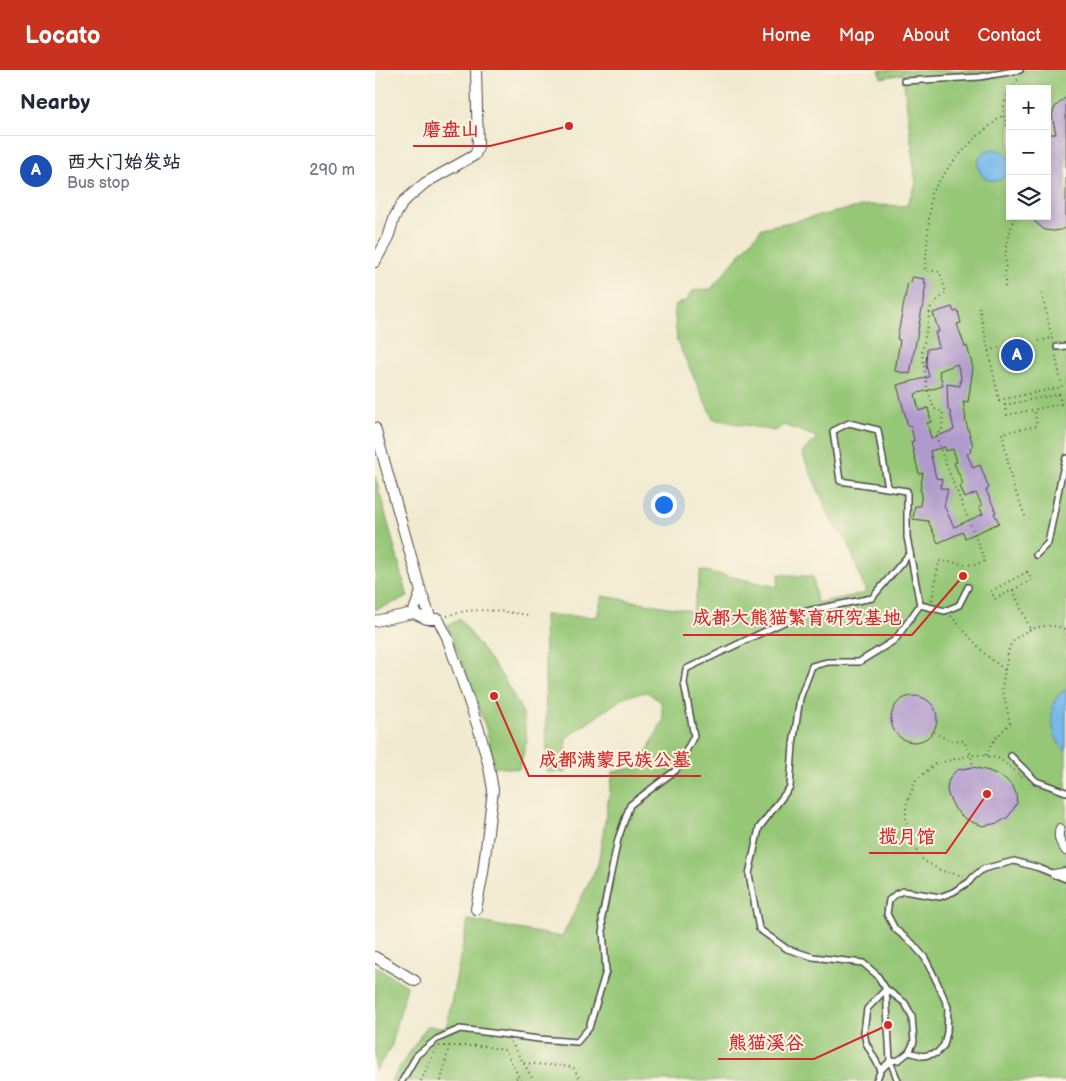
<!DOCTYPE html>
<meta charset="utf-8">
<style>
:root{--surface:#fff;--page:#f2f2f3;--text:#1f2937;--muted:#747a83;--line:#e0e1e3;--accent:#c8321e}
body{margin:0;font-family:"Balsamiq Sans","LXGW WenKai TC",sans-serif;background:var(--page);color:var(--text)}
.controls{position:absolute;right:15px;top:15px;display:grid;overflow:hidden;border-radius:0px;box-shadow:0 2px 8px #0003}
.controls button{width:45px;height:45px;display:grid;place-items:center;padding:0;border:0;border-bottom:1px solid var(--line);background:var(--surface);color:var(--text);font:25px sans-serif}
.you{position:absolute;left:288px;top:434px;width:18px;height:18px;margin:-12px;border:4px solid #fff;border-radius:50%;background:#1a73e8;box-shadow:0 0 0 8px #1a73e833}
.badge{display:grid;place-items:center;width:32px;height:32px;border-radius:50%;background:var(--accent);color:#fff;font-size:16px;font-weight:700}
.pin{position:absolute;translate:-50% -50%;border:2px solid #fff;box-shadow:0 1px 5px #0006}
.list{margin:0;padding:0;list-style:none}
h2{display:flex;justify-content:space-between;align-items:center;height:65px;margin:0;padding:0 20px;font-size:21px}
h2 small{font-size:16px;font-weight:400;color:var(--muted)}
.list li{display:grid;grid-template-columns:32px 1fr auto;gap:15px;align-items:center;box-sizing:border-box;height:70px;padding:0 20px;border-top:1px solid var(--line)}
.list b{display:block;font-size:19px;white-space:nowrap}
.list p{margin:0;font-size:16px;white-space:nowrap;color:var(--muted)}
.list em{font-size:16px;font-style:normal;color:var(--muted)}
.icon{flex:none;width:28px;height:28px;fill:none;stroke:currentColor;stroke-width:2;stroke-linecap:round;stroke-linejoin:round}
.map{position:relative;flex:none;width:691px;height:1011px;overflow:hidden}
header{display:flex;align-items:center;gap:30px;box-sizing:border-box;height:70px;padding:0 25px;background:var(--accent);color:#fff}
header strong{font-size:24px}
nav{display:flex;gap:28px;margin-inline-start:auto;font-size:18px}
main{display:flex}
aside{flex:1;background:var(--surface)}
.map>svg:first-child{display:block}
.green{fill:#96c777;stroke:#607951;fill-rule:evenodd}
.water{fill:#76b8eb;stroke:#50728b}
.building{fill:#b09acc;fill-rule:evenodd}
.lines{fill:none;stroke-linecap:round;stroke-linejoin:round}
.service-casing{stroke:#494844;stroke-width:8}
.pedestrian-casing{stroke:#494844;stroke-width:10}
.minor-casing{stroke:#494844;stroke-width:12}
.path{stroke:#494844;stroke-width:2;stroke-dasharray:1 4;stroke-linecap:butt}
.service{stroke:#fff;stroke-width:5}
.pedestrian{stroke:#fff;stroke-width:8}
.minor{stroke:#fff;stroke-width:10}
.leader{fill:none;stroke:#d62828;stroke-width:2}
.callout-dot{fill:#d62828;stroke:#fcf5e5;stroke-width:2}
.callout-label{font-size:19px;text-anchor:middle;font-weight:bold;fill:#d62828;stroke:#fcf5e5;stroke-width:4;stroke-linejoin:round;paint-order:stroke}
</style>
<header>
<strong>Locato</strong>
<nav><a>Home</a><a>Map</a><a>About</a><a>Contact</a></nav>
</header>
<main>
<aside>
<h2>Nearby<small></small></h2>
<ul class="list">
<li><span class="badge" style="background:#1a4fb4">A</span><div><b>西大门始发站</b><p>Bus stop</p></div><em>290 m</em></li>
</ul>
</aside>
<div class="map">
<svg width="691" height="1011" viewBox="0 0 691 1011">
<rect width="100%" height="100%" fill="#fcf5e5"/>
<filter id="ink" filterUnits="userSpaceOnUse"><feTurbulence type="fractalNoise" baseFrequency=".02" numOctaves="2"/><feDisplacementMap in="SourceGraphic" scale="10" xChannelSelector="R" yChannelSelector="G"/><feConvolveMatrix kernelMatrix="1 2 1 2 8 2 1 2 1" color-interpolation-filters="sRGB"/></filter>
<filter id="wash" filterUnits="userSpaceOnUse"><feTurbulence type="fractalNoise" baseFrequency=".0096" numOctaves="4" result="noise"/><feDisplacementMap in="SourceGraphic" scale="20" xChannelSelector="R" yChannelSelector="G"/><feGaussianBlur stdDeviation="1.12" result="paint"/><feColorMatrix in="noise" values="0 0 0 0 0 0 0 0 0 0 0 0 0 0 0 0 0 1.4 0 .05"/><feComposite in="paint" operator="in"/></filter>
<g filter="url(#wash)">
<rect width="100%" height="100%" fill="#f1ead0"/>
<g class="green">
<path d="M504,0h187v1011h-675l36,-55 19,1 22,-107 94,17 36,-73 15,-92 26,-5 24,-47 -2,-18 -14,-10 -21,4 -60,42v35l-19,-1 -3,-157 53,2 5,-21 91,15 8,-41 76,17 2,-13 34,3 4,26 49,-10 -18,-51 -15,-18 -31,-71 15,-16 -33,-12 -9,6 -62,-12 -36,-78 -3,-35 13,-6 5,-9 19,-2 51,-61 106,-23 38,1 10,-22 -13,-110 -22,4zM635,19h37v127h-37z"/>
<path d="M0,406l33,121 -33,13z"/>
<path d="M85,549l44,60 19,34 4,28 -8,28 -24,-2 -9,-39 -19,-53 -20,-49z"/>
<path d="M0,896l32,20 -16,62 -16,23z"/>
</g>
<g class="water">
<circle cx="619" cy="95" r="16"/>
<path d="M691,620v61c-2,-2 -4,-4 -6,-6 -10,-13 -13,-49 6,-55z"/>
</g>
<g id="blocks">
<g class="building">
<path d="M691,27v130l-5,3 -8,1 -8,-1 -10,-8 -1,-6h13v-82h9l-4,-19 3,-8z"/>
<path d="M537,207l13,2 -1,5h2l-2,12h1l-2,13h-1l-12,65 -15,-3 5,-31 -3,-1 11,-57 3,1z"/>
<path d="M577,237l2,5 4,-1 3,12 -4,1 8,23 2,-1 6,22 -5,34 -5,-1 3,18h-1l8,27 -3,2 1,4 -4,2 6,14 7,-3 9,23 -3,2 10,22 -2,1 5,10 -34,15 -2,-6 -25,11 -10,-22 -15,-2 2,-13h5l2,-14 -2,-1 3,-18 -4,1 -8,-32 3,-1 -3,-15h-3l-11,-41 32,-8 -3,-12 1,-16 12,-2 -4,-15h4l-6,-19zM582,294l4,12 -1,10 -13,-2 1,26 2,1 4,19 -23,8 -4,-15 4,-1 -3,-14 -9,3 -4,-17 28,-8 -4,-15zM570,377l1,4 7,-2 4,13 -3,1 9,21 -3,2 5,12 11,-5 6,13 -3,1 4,7 -29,13 -10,-21 4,-17 -8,-1 2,-9 -6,-1 -6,-27z"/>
<circle cx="539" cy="649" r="23"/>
<path d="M598,697l16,4 14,6 9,8 4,8 1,10 -4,7 -5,7 -10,6 -15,3 -11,-4 -9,-5 -8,-8 -7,-14 -1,-6 1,-7 3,-6 6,-6z"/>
</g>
</g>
</g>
<g filter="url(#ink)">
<use href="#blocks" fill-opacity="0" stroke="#494844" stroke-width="1"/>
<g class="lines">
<g class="service-casing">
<g id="service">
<path d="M529,11l76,-4 40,-7"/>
<path d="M682,277l9,-1"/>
<path d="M513,418l-10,-58 -29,-7 -16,8 7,50 67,10v46l13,68"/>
<path d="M661,485l12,-12 13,-65 5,-20"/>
<path d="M636,686l25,25 30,11"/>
<path d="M534,982l14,4 14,-3 7,-8 3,-13 1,-25 -11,-25 -12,-24 -13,-15 -17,-14 -8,-15 2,-14 7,-6 7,-3 37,6 13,-5 16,-10 4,-5 10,-8 31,-8 25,7 27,11"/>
<path d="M27,1011l15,-26 20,-16 23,-10 79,10 38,3 12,-14 17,-57 -4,-54 16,-78 12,-34 46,-35 18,-34 -10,-53 2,-14 121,-58 65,-13 38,-45"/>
<path d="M501,1011l5,-11 9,-9 9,-1 10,-8 5,-10 -2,-26 -7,-13 -19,-14 -19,20 -3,22 2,12 15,27"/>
<path d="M523,1011l-8,-20 -4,-72 -9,-14 -14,-12 -50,-6 -26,-8 -28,-20 -10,-55 10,-46 31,-41 3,-42 7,-47 12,-32 16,-4h31l36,-22 25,-35 25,6 14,-6 9,-18"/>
</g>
</g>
<g class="pedestrian-casing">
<g id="pedestrian">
<path d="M685,758c-3,10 0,15 6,23"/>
<path d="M679,804l12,-2"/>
</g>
</g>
<g class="minor-casing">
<g id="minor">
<path d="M0,192l13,-24 6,-20 9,-16 22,-19 50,-28 3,-8 -2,-77"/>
<path d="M0,358l46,164 -8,21 -38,8"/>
<path d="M46,522l10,27"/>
<path d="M38,543l14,6h11l9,18 33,96 9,34 4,23 -10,83 -7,36"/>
<path d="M0,887l40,24"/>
</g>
</g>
<g class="path">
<path d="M637,19l8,-13"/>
<path d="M635,22c-11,17 -6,26 0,43"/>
<path d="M630,217l1,-40 8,-31"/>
<path d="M667,224l11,49"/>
<path d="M604,237l20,93 63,-13 -7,-35"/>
<path d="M664,271l13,-3"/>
<path d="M613,280l12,-3"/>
<path d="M684,324l2,10 -54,11 -2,-10z"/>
<path d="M650,446l-13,-34 -10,-49 35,-7 -3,-17"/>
<path d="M652,502l5,8 -37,19 -4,-8z"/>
<path d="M638,520l17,39"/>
<path d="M557,530l7,-39 35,4 11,-4 -42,-104 -7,-22 6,-6 1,-17 -9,-3 -7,-22 -5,-34 9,-47 15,-13 -6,-21 -15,-2 6,-77 20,-29 23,-25 29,-24"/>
<path d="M72,546c26,-10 54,-5 81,-1"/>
<path d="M576,546l35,39 19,15 -3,17 8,36 -15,16 -9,16"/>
<path d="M630,600c2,-7 2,-17 5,-24 9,-17 40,-26 56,-16"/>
<path d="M559,662l12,7 18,2 7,14 2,12"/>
<path d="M589,806l-22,-5 -19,-11 -12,-17 -5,-22v-16l10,-25 19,-16 36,-9h12l17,4 22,18"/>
<path d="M136,972l23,39"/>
<path d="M64,976h44l22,4 16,31"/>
<path d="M149,993l49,4 8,14"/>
<path d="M46,1011l15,-32"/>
<path d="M66,1011l8,-35"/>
<path d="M137,1011l7,-5"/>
</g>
<use href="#service" class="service"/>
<use href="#pedestrian" class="pedestrian"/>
<use href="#minor" class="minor"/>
</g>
</g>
<path class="leader" d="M194 56L115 76H38M588 506L537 565H308M119 626L154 706H326M612 724L571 783H494M513 955L439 989H343"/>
<g class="callout-dot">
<circle cx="194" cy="56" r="5"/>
<circle cx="588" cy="506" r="5"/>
<circle cx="119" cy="626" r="5"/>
<circle cx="612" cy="724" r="5"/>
<circle cx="513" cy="955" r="5"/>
</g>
<g class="callout-label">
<text x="76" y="66">磨盘山</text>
<text x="422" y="554">成都大熊猫繁育研究基地</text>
<text x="240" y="696">成都满蒙民族公墓</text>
<text x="532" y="773">揽月馆</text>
<text x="391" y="979">熊猫溪谷</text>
</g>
</svg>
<div class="controls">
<button>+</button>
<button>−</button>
<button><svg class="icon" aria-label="layers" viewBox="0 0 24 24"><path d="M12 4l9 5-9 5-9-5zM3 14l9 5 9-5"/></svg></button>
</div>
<div class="you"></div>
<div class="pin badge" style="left:642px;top:285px;background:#1a4fb4">A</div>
</div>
</main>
